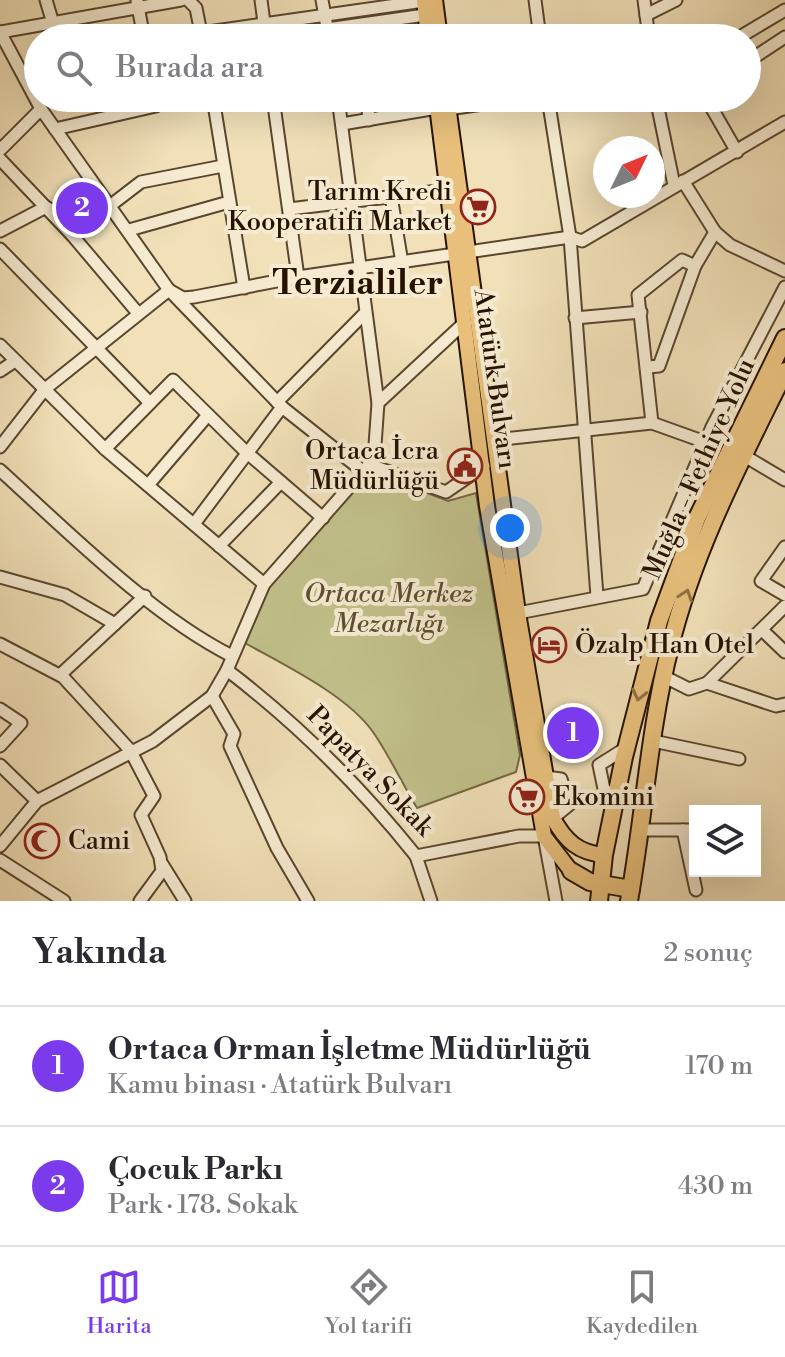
<!DOCTYPE html>
<html lang="tr">
<meta charset="utf-8">
<style>
:root{--surface:#fff;--page:#f2f2f3;--text:#2b2b33;--muted:#7c7c81;--line:#e1e1e2;--accent:#7c3aed}
body{margin:0;font-family:"Libre Bodoni",serif;background:var(--page);color:var(--text)}
.controls{position:absolute;right:24px;bottom:24px;display:grid;overflow:hidden;border-radius:0px;box-shadow:0 8px 32px #0002}
.controls button{width:72px;height:72px;display:grid;place-items:center;padding:0;border:0;border-bottom:2px solid var(--line);background:var(--surface);color:var(--text);font:40px sans-serif}
.compass{position:absolute;left:593px;top:136px;width:72px;height:72px;border-radius:50%;background:var(--surface);box-shadow:0 8px 32px #0002;rotate:47deg}
.you{position:absolute;left:510px;top:528px;width:28px;height:28px;margin:-20px;border:6px solid #fff;border-radius:50%;background:#1a73e8;box-shadow:0 0 0 12px #1a73e833}
.badge{display:grid;place-items:center;width:52px;height:52px;border-radius:50%;background:var(--accent);color:#fff;font-size:26px;font-weight:700}
.pin{position:absolute;translate:-50% -50%;border:4px solid #fff;box-shadow:0 2px 8px #0006}
.list{margin:0;padding:0;list-style:none}
h2{display:flex;justify-content:space-between;align-items:center;height:104px;margin:0;padding:0 32px;font-size:34px}
h2 small{font-size:26px;font-weight:400;color:var(--muted)}
.list li{display:grid;grid-template-columns:52px 1fr auto;gap:24px;align-items:center;box-sizing:border-box;height:120px;padding:0 32px;border-top:2px solid var(--line)}
.list b{display:block;font-size:30px;white-space:nowrap}
.list p{margin:0;font-size:26px;white-space:nowrap;color:var(--muted)}
.list em{font-size:26px;font-style:normal;color:var(--muted)}
.icon{flex:none;width:44px;height:44px;fill:none;stroke:currentColor;stroke-width:2;stroke-linecap:round;stroke-linejoin:round}
.map{position:relative;flex:none;width:785px;height:901px;overflow:hidden}
.search{position:absolute;background:var(--surface);box-shadow:0 8px 32px #0002;left:24px;right:24px;top:24px;height:88px;display:flex;align-items:center;gap:20px;box-sizing:border-box;padding:0 28px;border-radius:44px;color:var(--muted);font-size:30px}
.sheet{height:344px;background:var(--surface)}
nav{display:flex;justify-content:space-around;align-items:center;box-sizing:border-box;height:112px;border-top:2px solid var(--line);background:var(--surface);font-size:22px;color:var(--muted)}
nav a{display:grid;justify-items:center;gap:4px}
nav .on{color:var(--accent)}
.map>svg:first-child{display:block}
.green{fill:#c1c08a;stroke:#746945;stroke-width:2}
.lines{fill:none;stroke-linecap:round;stroke-linejoin:round}
.minor-casing{stroke:#59462e;stroke-width:15}
.major-casing{stroke:#261200;stroke-width:18}
.highway-casing{stroke:#261200;stroke-width:20}
.minor{stroke:#f6ebd1;stroke-width:11}
.major{stroke:#e8c07c;stroke-width:14}
.highway{stroke:#e8c07c;stroke-width:16}
.oneway{stroke:#917244}
.labels{text-anchor:middle;dominant-baseline:central;stroke-width:8;stroke-linejoin:round;paint-order:stroke}
.poi-label{font-size:26px;fill:#261200;stroke:#f6ebd1;text-anchor:start}
.street-label{font-size:26px;fill:#261200;stroke:#f6ebd1}
.park-label{font-size:26px;font-style:italic;fill:#5c4f30;stroke:#f6ebd1}
.district-label{font-size:34px;font-weight:bold;fill:#261200;stroke:#f6ebd1}
</style>
<div class="map">
<svg width="785" height="901" viewBox="0 0 785 901">
<rect width="100%" height="100%" fill="#f1e0b8"/>
<filter id="stains"><feTurbulence type="fractalNoise" baseFrequency=".0025" numOctaves="4"/><feColorMatrix values="0 0 0 0 .2 0 0 0 0 .09 0 0 0 0 .02 0 0 0 .5 -.17"/></filter>
<radialGradient id="worn" r=".72"><stop offset=".6" stop-color="#630" stop-opacity="0"/><stop offset="1" stop-color="#630" stop-opacity=".3"/></radialGradient>
<path class="green" d="M380,475l68,26 28,-8 44,262 -4,17 -99,36c-15,-25 -28,-53 -44,-76 -26,-37 -89,-67 -128,-89l21,-55 94,-112z"/>
<g class="lines">
<g class="minor-casing">
<g id="minor">
<path d="M46,0l6,20"/>
<path d="M188,0l8,8 6,30"/>
<path d="M261,0l5,38"/>
<path d="M322,0l7,38"/>
<path d="M535,0l5,38"/>
<path d="M644,0l5,38"/>
<path d="M137,1l7,37"/>
<path d="M646,15l30,-15"/>
<path d="M327,29l98,-14"/>
<path d="M0,32l41,77 128,181 113,117 82,65"/>
<path d="M0,32l181,-32"/>
<path d="M201,33l223,-32"/>
<path d="M738,38l47,-28"/>
<path d="M747,62l38,-25"/>
<path d="M25,78l13,-4"/>
<path d="M213,98l31,190"/>
<path d="M273,98l25,179"/>
<path d="M280,98l3,4 26,-4"/>
<path d="M367,98l2,22"/>
<path d="M548,98l22,139 27,359"/>
<path d="M656,98l18,87"/>
<path d="M706,98l31,54"/>
<path d="M448,109l77,-11"/>
<path d="M342,124l95,-16"/>
<path d="M55,129l101,-23 -1,-8"/>
<path d="M0,150l41,-41"/>
<path d="M0,159l72,76 65,77"/>
<path d="M391,196l11,67"/>
<path d="M289,209l157,-19"/>
<path d="M129,230l100,-28"/>
<path d="M0,231l46,-24 11,6 34,-33"/>
<path d="M715,232l15,13 55,26"/>
<path d="M72,235l69,-53 82,-16"/>
<path d="M0,249l150,154"/>
<path d="M575,318l66,-6"/>
<path d="M0,345l105,104 159,135"/>
<path d="M648,367l11,-1 36,-100 20,-34 -32,-51"/>
<path d="M0,371l15,-10"/>
<path d="M277,402l88,-89"/>
<path d="M378,403l85,-79"/>
<path d="M652,423l-14,-128 44,-35 13,6"/>
<path d="M494,440l158,-17 53,19"/>
<path d="M0,447l45,-58 124,-99 14,8 11,-1 104,-20 272,-40 12,4 203,-119"/>
<path d="M105,449l68,-69 72,71 78,67"/>
<path d="M743,455l42,25"/>
<path d="M370,465l76,27 38,-26"/>
<path d="M0,470c67,61 152,146 232,186"/>
<path d="M148,485l60,-70"/>
<path d="M194,524l88,-117"/>
<path d="M219,546l62,-64"/>
<path d="M785,547l-24,34 24,14"/>
<path d="M0,577l65,18 50,29"/>
<path d="M518,613l125,-24 69,-162 73,-140"/>
<path d="M762,630l23,22"/>
<path d="M0,644l63,33 67,73 24,46 -13,19 19,42 2,14 -22,30"/>
<path d="M227,670c72,55 133,116 189,186l103,-20h25l12,65"/>
<path d="M60,675l85,-79"/>
<path d="M663,676l26,13 18,-6 78,-77"/>
<path d="M707,683l69,23 9,-2"/>
<path d="M212,696l22,38 -4,12 47,102 31,53"/>
<path d="M0,709l21,14 -21,23"/>
<path d="M653,741l86,18"/>
<path d="M0,765l37,36"/>
<path d="M546,777l15,2 8,26 -16,13"/>
<path d="M616,798l-12,-9 -5,-24 27,-17"/>
<path d="M641,830h54"/>
<path d="M683,830l13,60"/>
<path d="M0,846l37,-45 116,-60 59,-45 15,-26 37,-86 110,-125 4,-56 -40,-305"/>
<path d="M416,856l15,45"/>
<path d="M0,860l64,41"/>
<path d="M162,864l23,37"/>
</g>
</g>
<g class="major-casing">
<g id="major">
<path d="M424,0l4,38"/>
<path d="M435,0l5,38"/>
<path d="M436,98l51,408 57,330 27,35"/>
<path d="M447,98l71,515 35,205c12,23 26,35 51,37"/>
</g>
</g>
<g class="highway-casing">
<g id="highway">
<path d="M571,871l19,11 41,7"/>
<path d="M599,901l5,-46 20,-98 35,-136 38,-103 88,-180"/>
<path d="M629,901c15,-84 20,-171 41,-254 24,-98 71,-186 115,-276"/>
</g>
</g>
<use href="#minor" class="minor"/>
<use href="#major" class="major"/>
<use href="#highway" class="highway"/>
</g>
<defs><path id="oneway-chevron" d="M-2-3.5L2.5 0L-2 3.5" fill="none" stroke-width="1.6" stroke-linecap="round" stroke-linejoin="round" transform="scale(2)"/></defs>
<g class="oneway">
<use href="#oneway-chevron" transform="translate(686 595) rotate(-71)"/>
<use href="#oneway-chevron" transform="translate(639 695) rotate(103)"/>
</g>
<defs>
<g id="supermarket-ring" transform="scale(1.8)"><circle r="9.5" fill="#f6ebd1" stroke="#8f2418" stroke-width="1.5"/><path d="M-6-5.5h2.5l.6 2H6L4.5 2H-2.5L-4.4-4H-6ZM-1.5 3.2a1.3 1.3 0 1 0 .1 0ZM3 3.2a1.3 1.3 0 1 0 .1 0Z" fill="#8f2418"/></g>
<g id="civic-ring" transform="scale(1.8)"><circle r="9.5" fill="#f6ebd1" stroke="#8f2418" stroke-width="1.5"/><path d="M-.6-6.5H3V-4.5H.6V-3L4-1V1h2V6H-6V1h2V-1L-.6-3ZM-1.2 2.5V6h2.4V2.5Z" fill="#8f2418"/></g>
<g id="hotel-ring" transform="scale(1.8)"><circle r="9.5" fill="#f6ebd1" stroke="#8f2418" stroke-width="1.5"/><path d="M-6-4.5h1.5V1H6V5H4.5V3h-9V5H-6ZM-4 0a1.8 1.8 0 1 1 3.6 0ZM.5 0V-2.5h3Q6-2.5 6 0Z" fill="#8f2418"/></g>
<g id="mosque-ring" transform="scale(1.8)"><circle r="9.5" fill="#f6ebd1" stroke="#8f2418" stroke-width="1.5"/><path d="M3.5-4.9A6 6 0 1 0 3.5 4.9A5 5 0 1 1 3.5-4.9Z" fill="#8f2418"/></g>
</defs>
<g fill-rule="evenodd">
<use href="#supermarket-ring" x="478" y="207"/>
<use href="#civic-ring" x="465" y="466"/>
<use href="#hotel-ring" x="549" y="645"/>
<use href="#supermarket-ring" x="527" y="797"/>
<use href="#mosque-ring" x="42" y="841"/>
</g>
<g class="labels">
<g class="poi-label">
<text x="452" y="192" text-anchor="end">Tarım Kredi<tspan x="452" dy="30">Kooperatifi Market</tspan></text>
<text x="439" y="451" text-anchor="end">Ortaca İcra<tspan x="439" dy="30">Müdürlüğü</tspan></text>
<text x="575" y="645">Özalp Han Otel</text>
<text x="553" y="797">Ekomini</text>
<text x="68" y="841">Cami</text>
</g>
<g class="street-label">
<text transform="translate(495 379) rotate(82)">Atatürk Bulvarı</text>
<text transform="translate(699 469) rotate(-66)">Muğla - Fethiye Yolu</text>
<text transform="translate(370 771) rotate(46)">Papatya Sokak</text>
</g>
<g class="park-label">
<text x="389" y="594">Ortaca Merkez<tspan x="389" dy="30">Mezarlığı</tspan></text>
</g>
<g class="district-label">
<text x="358" y="284">Terzialiler</text>
</g>
</g>
<rect width="100%" height="100%" filter="url(#stains)"/>
<rect width="100%" height="100%" fill="url(#worn)"/>
</svg>
<div class="controls">
<button><svg class="icon" aria-label="layers" viewBox="0 0 24 24"><path d="M12 4l9 5-9 5-9-5zM3 14l9 5 9-5"/></svg></button>
</div>
<svg class="compass" viewBox="-18 -18 36 36"><path d="M0-13l5 13h-10z" fill="#e53935"/><path d="M0 13l5-13h-10z" fill="#7c7c81"/></svg>
<div class="you"></div>
<div class="pin badge" style="left:573px;top:733px">1</div>
<div class="pin badge" style="left:82px;top:208px">2</div>
<div class="search"><svg class="icon" aria-label="search" viewBox="0 0 24 24"><circle cx="10" cy="10" r="6"/><path d="M15 15l6 6"/></svg>Burada ara</div>
</div>
<section class="sheet">
<h2>Yakında<small>2 sonuç</small></h2>
<ul class="list">
<li><span class="badge">1</span><div><b>Ortaca Orman İşletme Müdürlüğü</b><p>Kamu binası · Atatürk Bulvarı</p></div><em>170 m</em></li>
<li><span class="badge">2</span><div><b>Çocuk Parkı</b><p>Park · 178. Sokak</p></div><em>430 m</em></li>
</ul>
</section>
<nav>
<a class="on"><svg class="icon" aria-label="map" viewBox="0 0 24 24"><path d="M3 6l6-2 6 2 6-2v14l-6 2-6-2-6 2zM9 4v14M15 6v14"/></svg>Harita</a>
<a><svg class="icon" aria-label="directions" viewBox="0 0 24 24"><path d="M12 3l9 9-9 9-9-9zM9 14v-3h6M13 9l2 2-2 2"/></svg>Yol tarifi</a>
<a><svg class="icon" aria-label="saved" viewBox="0 0 24 24"><path d="M7 4h10v16l-5-4-5 4z"/></svg>Kaydedilen</a>
</nav>
